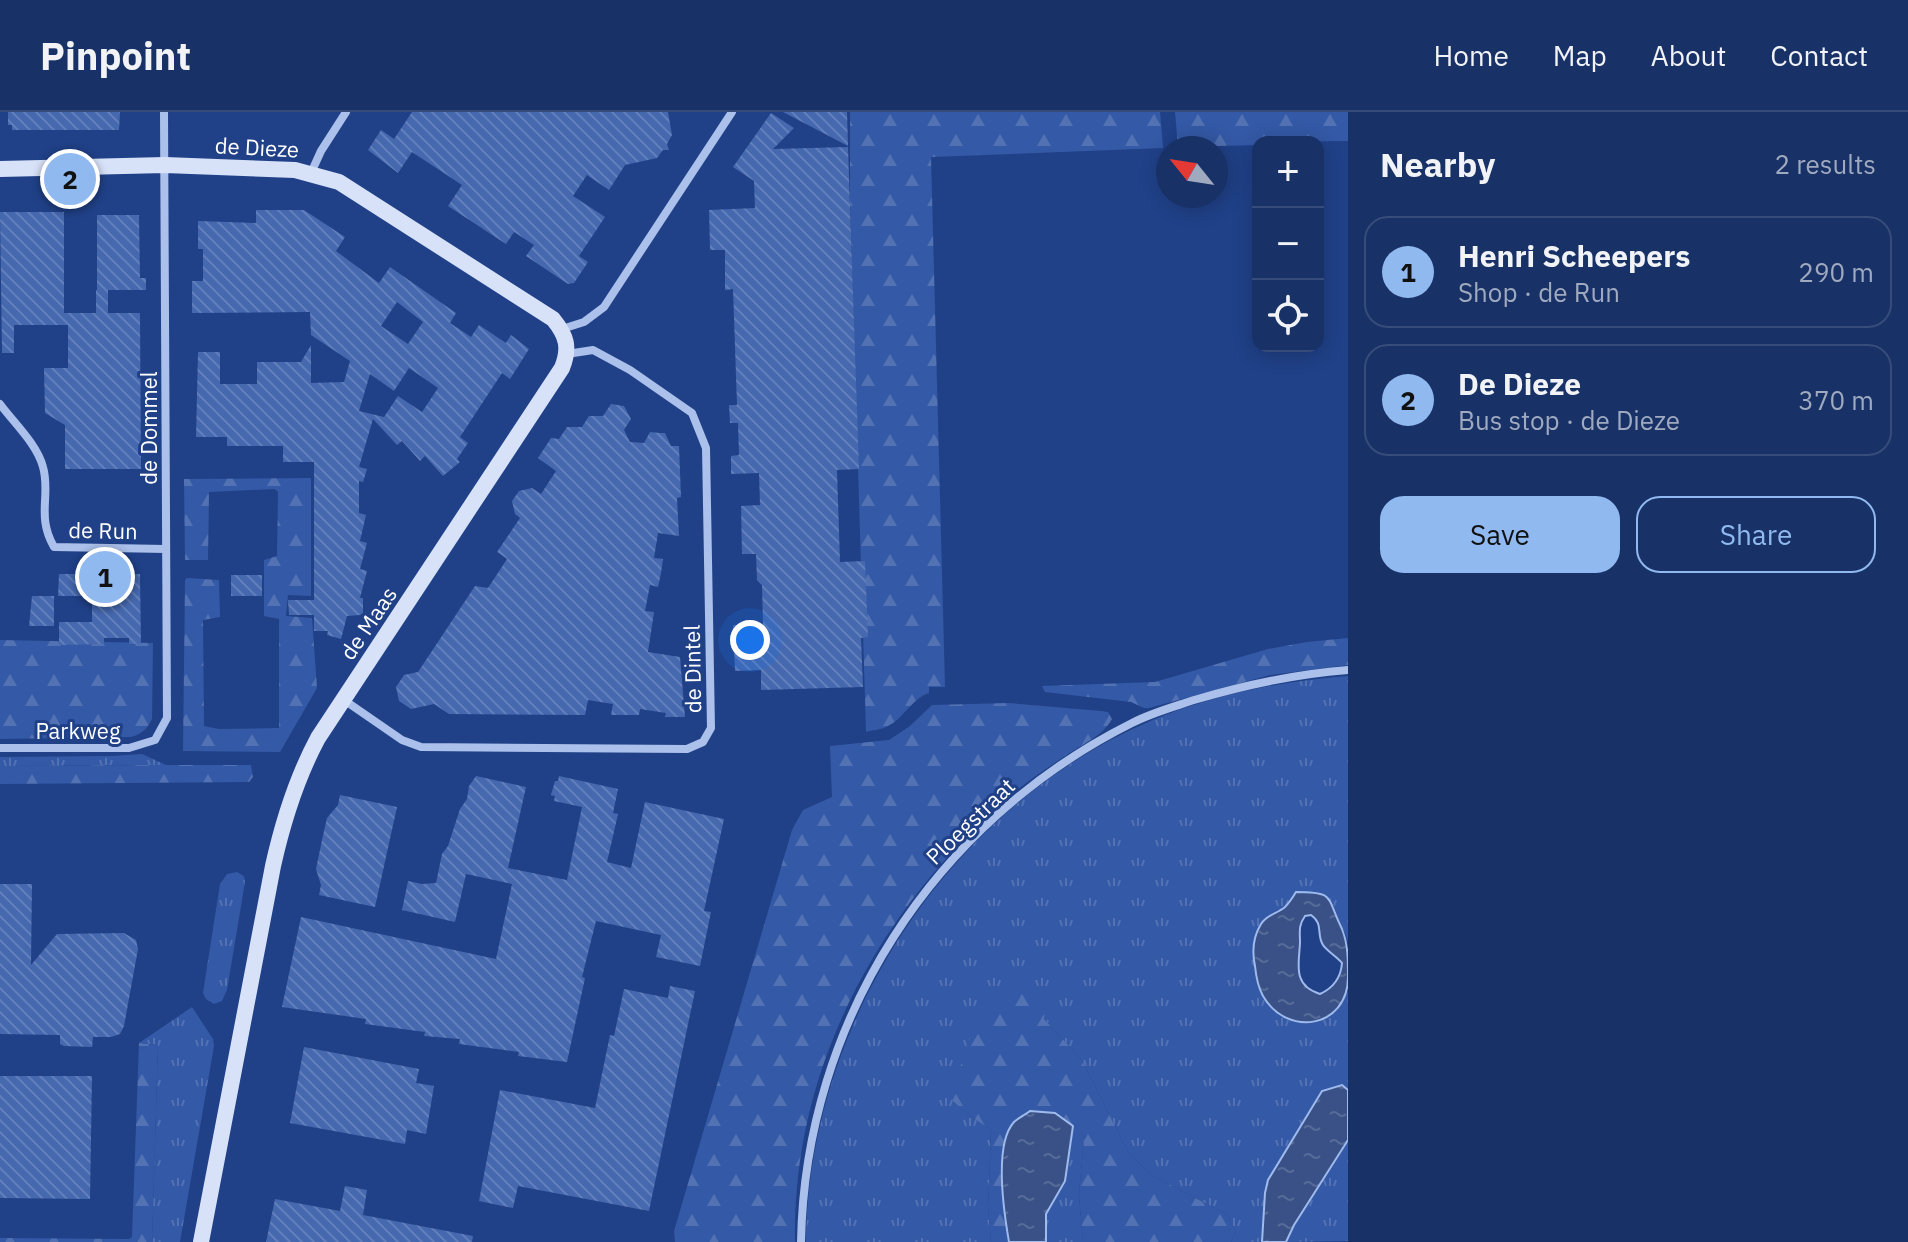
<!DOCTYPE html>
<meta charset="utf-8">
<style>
:root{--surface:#183166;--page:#21396c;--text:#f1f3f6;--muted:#9fa9bf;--line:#364c7a;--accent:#90b9f0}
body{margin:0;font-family:"IBM Plex Sans",sans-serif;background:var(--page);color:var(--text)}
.controls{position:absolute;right:24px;top:24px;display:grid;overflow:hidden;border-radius:16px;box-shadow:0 4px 20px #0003}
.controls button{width:72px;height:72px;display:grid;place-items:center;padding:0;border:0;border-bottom:2px solid var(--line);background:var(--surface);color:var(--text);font:40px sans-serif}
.compass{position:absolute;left:1156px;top:24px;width:72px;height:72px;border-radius:50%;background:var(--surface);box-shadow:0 4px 20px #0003;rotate:300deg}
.you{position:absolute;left:750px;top:528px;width:28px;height:28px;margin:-20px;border:6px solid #fff;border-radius:50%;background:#1a73e8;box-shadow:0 0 0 12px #1a73e833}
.badge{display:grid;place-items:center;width:52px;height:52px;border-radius:50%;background:var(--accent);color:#111;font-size:26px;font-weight:700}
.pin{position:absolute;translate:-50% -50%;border:4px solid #fff;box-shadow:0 2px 8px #0006}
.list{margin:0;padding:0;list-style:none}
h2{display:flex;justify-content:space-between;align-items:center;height:104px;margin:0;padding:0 32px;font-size:34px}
h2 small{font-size:26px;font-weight:400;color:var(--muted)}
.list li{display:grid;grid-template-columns:52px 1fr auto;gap:24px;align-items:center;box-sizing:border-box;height:112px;margin:0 16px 16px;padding:0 16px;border:2px solid var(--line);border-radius:24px}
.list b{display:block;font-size:30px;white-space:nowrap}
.list p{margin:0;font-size:26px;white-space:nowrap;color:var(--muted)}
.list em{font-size:26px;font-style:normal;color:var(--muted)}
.actions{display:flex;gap:16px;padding:24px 32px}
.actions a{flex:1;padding:18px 0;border:2px solid var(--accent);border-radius:24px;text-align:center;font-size:28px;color:var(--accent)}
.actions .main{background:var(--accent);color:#111}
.icon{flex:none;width:44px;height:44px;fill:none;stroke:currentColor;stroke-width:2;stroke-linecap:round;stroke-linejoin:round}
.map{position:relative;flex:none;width:1348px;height:1130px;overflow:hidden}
header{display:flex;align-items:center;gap:48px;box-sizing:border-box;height:112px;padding:0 40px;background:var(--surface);border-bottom:2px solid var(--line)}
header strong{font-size:38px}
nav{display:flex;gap:44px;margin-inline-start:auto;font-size:28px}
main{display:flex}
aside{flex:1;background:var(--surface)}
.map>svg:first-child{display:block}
.grass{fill:url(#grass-tufts)}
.forest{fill:url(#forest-firs)}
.water{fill:url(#water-ripples);stroke:#9fbaec;stroke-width:2;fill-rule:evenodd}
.building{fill:url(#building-back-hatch);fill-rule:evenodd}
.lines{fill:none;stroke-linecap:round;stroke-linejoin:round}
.street{stroke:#abc0ea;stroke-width:8}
.secondary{stroke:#d7e1f8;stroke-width:16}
.labels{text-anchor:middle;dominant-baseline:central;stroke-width:6;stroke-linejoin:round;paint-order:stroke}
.street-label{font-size:22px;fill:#fff;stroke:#204188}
</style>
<header>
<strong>Pinpoint</strong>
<nav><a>Home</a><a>Map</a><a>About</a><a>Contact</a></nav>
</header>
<main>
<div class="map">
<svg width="1348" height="1130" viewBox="0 0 1348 1130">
<defs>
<pattern id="grass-tufts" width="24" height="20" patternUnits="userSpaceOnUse" patternTransform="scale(2)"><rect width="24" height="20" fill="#3459a6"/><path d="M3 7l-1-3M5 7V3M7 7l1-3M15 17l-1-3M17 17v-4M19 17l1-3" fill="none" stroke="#5272b3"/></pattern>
<pattern id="forest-firs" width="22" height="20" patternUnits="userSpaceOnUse" patternTransform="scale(2)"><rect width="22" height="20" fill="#3459a6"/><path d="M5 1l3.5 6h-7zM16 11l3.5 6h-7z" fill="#5272b3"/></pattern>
<pattern id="water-ripples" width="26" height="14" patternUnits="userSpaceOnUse" patternTransform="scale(2)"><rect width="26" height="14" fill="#395186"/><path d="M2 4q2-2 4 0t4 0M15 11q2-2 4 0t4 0" fill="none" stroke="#576b98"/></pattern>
<pattern id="building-back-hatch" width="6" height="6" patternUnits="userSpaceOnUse" patternTransform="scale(2)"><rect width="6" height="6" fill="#4568af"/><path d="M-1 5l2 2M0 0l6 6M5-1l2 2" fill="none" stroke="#617fbb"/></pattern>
</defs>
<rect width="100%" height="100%" fill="#204188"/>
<g class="grass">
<path d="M1348,564v265l-15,-36c-16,1 -36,0 -51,4 -39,11 -29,59 -19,87l76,11 9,-16v99l-6,-4 -79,142 -1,14h-31l5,-10 -10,-18 -73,-38 -24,-22 -47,-94 -38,-41 -78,94 25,17 -3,77 3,35h-185c2,-219 144,-437 347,-522 62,-26 129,-39 195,-44z"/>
<path d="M142,642l24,11 -166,1v-9l113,-1z"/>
<path d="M237,760l7,4 1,6 -18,108 -5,11 -8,3 -8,-5 -3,-6 17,-109 7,-10z"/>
<path d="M192,895l21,32 1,7 -34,196h-28l6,-197 -19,-2z"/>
<path d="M1079,1012l5,14 -5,57 4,47h-37v-28l19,-33 8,-55z"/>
<path d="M1348,1028v101l-62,1 8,-17z"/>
</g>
<g class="forest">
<path d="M850,0h310l3,36 -232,9 14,530h-16v6c-18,6 -25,26 -43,34 -6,3 -14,3 -20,5l-16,-532z"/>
<path d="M1175,0h173v29l-90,1v3l-80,2z"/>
<path d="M311,366v118l-23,-1 -2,21 26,2 5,70 -37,64 -97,-1 2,-171 2,-2 32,2 1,37 -17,3 1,106 15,3 60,-1v-109l-15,-3v-56l13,-4 1,-64 -3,-3 -66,3 -1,68h-23l-1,-81z"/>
<path d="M1348,526v27l-78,10 -121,33h-5l-13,-6 -86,-10 -3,-6 113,-4 113,-33 39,-7z"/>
<path d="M0,528l153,3 -1,76c-5,10 -10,15 -21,18l-131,2z"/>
<path d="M1008,591l93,8 7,1 4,7c-9,17 -31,26 -47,37 -21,14 -40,27 -59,43 -128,113 -214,269 -211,443h-120l-1,-11 118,-401 11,-20 29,-13 -2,-51 59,-6 21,-14 22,-21z"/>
<path d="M166,653h85l2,12 -4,5 -249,2v-18z"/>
<path d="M1014,865l6,7 5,-3 21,16 -2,22 38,41 47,94 24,22 73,38 10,18 -5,10h-148l-4,-47 5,-57 -5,-13 -6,1 -18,-13 -51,96 5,33h-18l-3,-35 3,-77 -25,-17 -15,-14 17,-58 27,-42z"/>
<path d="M139,931l19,2 -6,197h-152v-4l129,1 3,-2z"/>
</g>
<g class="water">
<path d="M1296,780c40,0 30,5 46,37 6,15 6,30 6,48 0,51 -61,61 -85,19 -5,-9 -7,-20 -8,-30 -3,-14 -2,-29 6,-42 6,-10 16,-10 24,-17 4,-4 8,-10 11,-15zM1311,803c13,9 5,19 12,30 4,6 14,12 19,18 -1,14 -9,25 -22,31 -28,-9 -21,-30 -20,-51 0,-11 -2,-17 5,-27z"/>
<path d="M1342,973l6,5v50l-54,85 -8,17h-24l3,-49 3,-13 54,-89z"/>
<path d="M1030,999l25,2 18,13 -8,55 -19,33v28h-37c-5,-29 -16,-97 5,-120 4,-4 11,-7 16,-11z"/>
</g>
<g class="building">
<path d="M8,0h112l-1,18h-107v-5h-4z"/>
<path d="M412,0h256l4,23 -5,9 2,6h-6l-6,8 -32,7 -16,25 -22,-15 -14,21 32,21 -26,39 9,6 -14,21 -6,1 -42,-28 8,-11 -20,-13 -8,12 -58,-38 14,-21 -50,-33 -14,21 -30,-23 13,-20 13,9z"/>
<path d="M783,0h64l1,34z"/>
<path d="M771,1l23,15 -21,21 75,-2 11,322 -22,1 3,92 25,-1 3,76 -7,1 2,49 -102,3v-20l-26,1 -2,-46 30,-1 -1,-39 -5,-5 -1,-26h-14l-1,-48 19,-1 -1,-32 -28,1v-18l8,-1 -1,-32h-8l-1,-18h8l-4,-116 -8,1v-40h-15l-1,-40 46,-2 -1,-27 -21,-14z"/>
<path d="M256,98h48l41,27 -9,14 43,32 11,-16 66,46 -6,10 21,14 8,-12 27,18 5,-8 18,14 -19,30 -8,-6 -42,64 8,6 -11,16 3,3 -17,14 -18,-20 -5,5 -18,-20 -5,4 -24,-26 -14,48 8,2 -4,13 -4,-1v32l7,2 -6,26 7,2 -7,26 7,2 -7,27h3v15l-3,2 -13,1 -6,23 -14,-4 1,-4h-14v-16h-25l-1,-15h26v-138h-31v-16h-56v-9h-31l2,-85h22v32h37v-22h44l10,-17v38l33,-1 6,-21 -39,-26 -1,-23 -118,1v-32h11v-32h-5v-28l58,2zM397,190l26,20 -15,22 -27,-18zM409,256l29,20 -16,24 -24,-16 -14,21 -25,-6 11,-37 24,17z"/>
<path d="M0,100h64v101h32v-23h12v23h32l1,156h-76v-44l-20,-12 -1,-45h24v-43h-54v28h-12z"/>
<path d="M97,103h42l1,63h6v12h-49z"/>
<path d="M611,292l13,2 7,13 -7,11 6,12 14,1 6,-11 10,1h5l6,13h8l2,51 -4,1 2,38 -21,-3 -4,25 9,1 -2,14 -3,14 -8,-2 -5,26 9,1 -6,40 32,5 5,60h-20l1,-4 -26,-4 -1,6h-28l2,-11 -25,-4 -3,15 -136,-1 -15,-10 -23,5 -12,-8 -3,-14 8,-12 14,-3 57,-86 13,2 19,-29 -10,-7 23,-34 -5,-4 -3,-13 7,-10 13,-3 9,6 15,-23 -18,-13 13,-20 8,1 8,-12h15l7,-11h14z"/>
<path d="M59,462h81l1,70h-12v-6h-25v6l-45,1v-23h33v-26h-34z"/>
<rect x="231" y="463" width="31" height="21"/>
<path d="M32,484h22v30h-25z"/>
<path d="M476,664l50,11 -18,81 59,12 15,-73 -28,-6 1,-5 -4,-1 4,-14h3l1,-5 59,13 -5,24 5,1 -11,48 24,6 14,-66 79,17 -20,92 7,1 -11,54 -44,-9 5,-22 -65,-14 -14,56 3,1 -18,84 -49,-6 1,-4 -60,-8 1,-5 -36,-3 1,-4 -60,-8 1,-5 -84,-12 19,-90 195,42 16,-75 -46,-10 -11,48 -53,-12 6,-29 14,3 14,-1 6,-29 6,-8 12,-37 7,-10 2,-13z"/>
<path d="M340,683l57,12 -22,100 -56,-12 2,-10 -5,-16 6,-29 5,-22 11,-13z"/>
<path d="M0,772h32l-1,81 26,-31 67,-1 12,7 2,9 -14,77 -4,8 -9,3h-18l-1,10 -28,-1 -4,-2v-9l-60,-1z"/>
<path d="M670,874l25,5 -46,220 -131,-25 -5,22 -34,-7 21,-111 95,18 15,-73 4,1 10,-47 44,9z"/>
<path d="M304,935l115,22 -3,14 18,3 -8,48 -19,-4 -2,14 -115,-21z"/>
<path d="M0,964h92l-2,123 -90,-1z"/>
<path d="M345,1074l22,4 -4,25 110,21 -1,6h-206l9,-43 65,12z"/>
</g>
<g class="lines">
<g class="street">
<path d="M311,61l10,-22 25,-39"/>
<path d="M562,217l22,-7 20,-15 128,-195"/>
<path d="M0,292c14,19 37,40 43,63 8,28 -7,49 11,80l112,2"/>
<path d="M344,588l58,40 19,7 266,2 16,-7 8,-14 -5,-280 -14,-35 -62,-43 -37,-20 -26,4"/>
<path d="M0,636h129l26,-8 12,-22 -3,-606"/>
<path d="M801,1130c4,-221 133,-420 331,-519 19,-10 41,-16 62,-23 51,-15 101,-26 154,-30"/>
</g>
<path class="secondary" d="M0,57l165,-4 130,5 44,12 214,137c14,17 17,29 9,49l-244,370c-22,41 -35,83 -45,128l-72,376"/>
</g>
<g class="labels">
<g class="street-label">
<text transform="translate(257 35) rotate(3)">de Dieze</text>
<text transform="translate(148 316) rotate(-90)">de Dommel</text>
<text transform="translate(103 418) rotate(1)">de Run</text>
<text transform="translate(368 511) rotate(-56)">de Maas</text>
<text transform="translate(692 557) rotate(-91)">de Dintel</text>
<text x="78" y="618">Parkweg</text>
<text transform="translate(970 709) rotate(-44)">Ploegstraat</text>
</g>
</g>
</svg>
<div class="controls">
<button>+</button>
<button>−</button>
<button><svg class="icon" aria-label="locate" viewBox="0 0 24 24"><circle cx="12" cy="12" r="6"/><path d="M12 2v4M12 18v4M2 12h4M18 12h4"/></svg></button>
</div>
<svg class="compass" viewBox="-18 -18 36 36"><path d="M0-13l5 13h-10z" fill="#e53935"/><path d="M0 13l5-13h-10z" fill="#9fa9bf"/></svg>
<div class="you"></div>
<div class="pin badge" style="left:105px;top:465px">1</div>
<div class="pin badge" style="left:70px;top:67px">2</div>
</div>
<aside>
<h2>Nearby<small>2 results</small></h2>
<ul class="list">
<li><span class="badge">1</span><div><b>Henri Scheepers</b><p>Shop · de Run</p></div><em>290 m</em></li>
<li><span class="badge">2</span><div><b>De Dieze</b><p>Bus stop · de Dieze</p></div><em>370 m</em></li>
</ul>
<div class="actions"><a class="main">Save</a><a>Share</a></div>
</aside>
</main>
